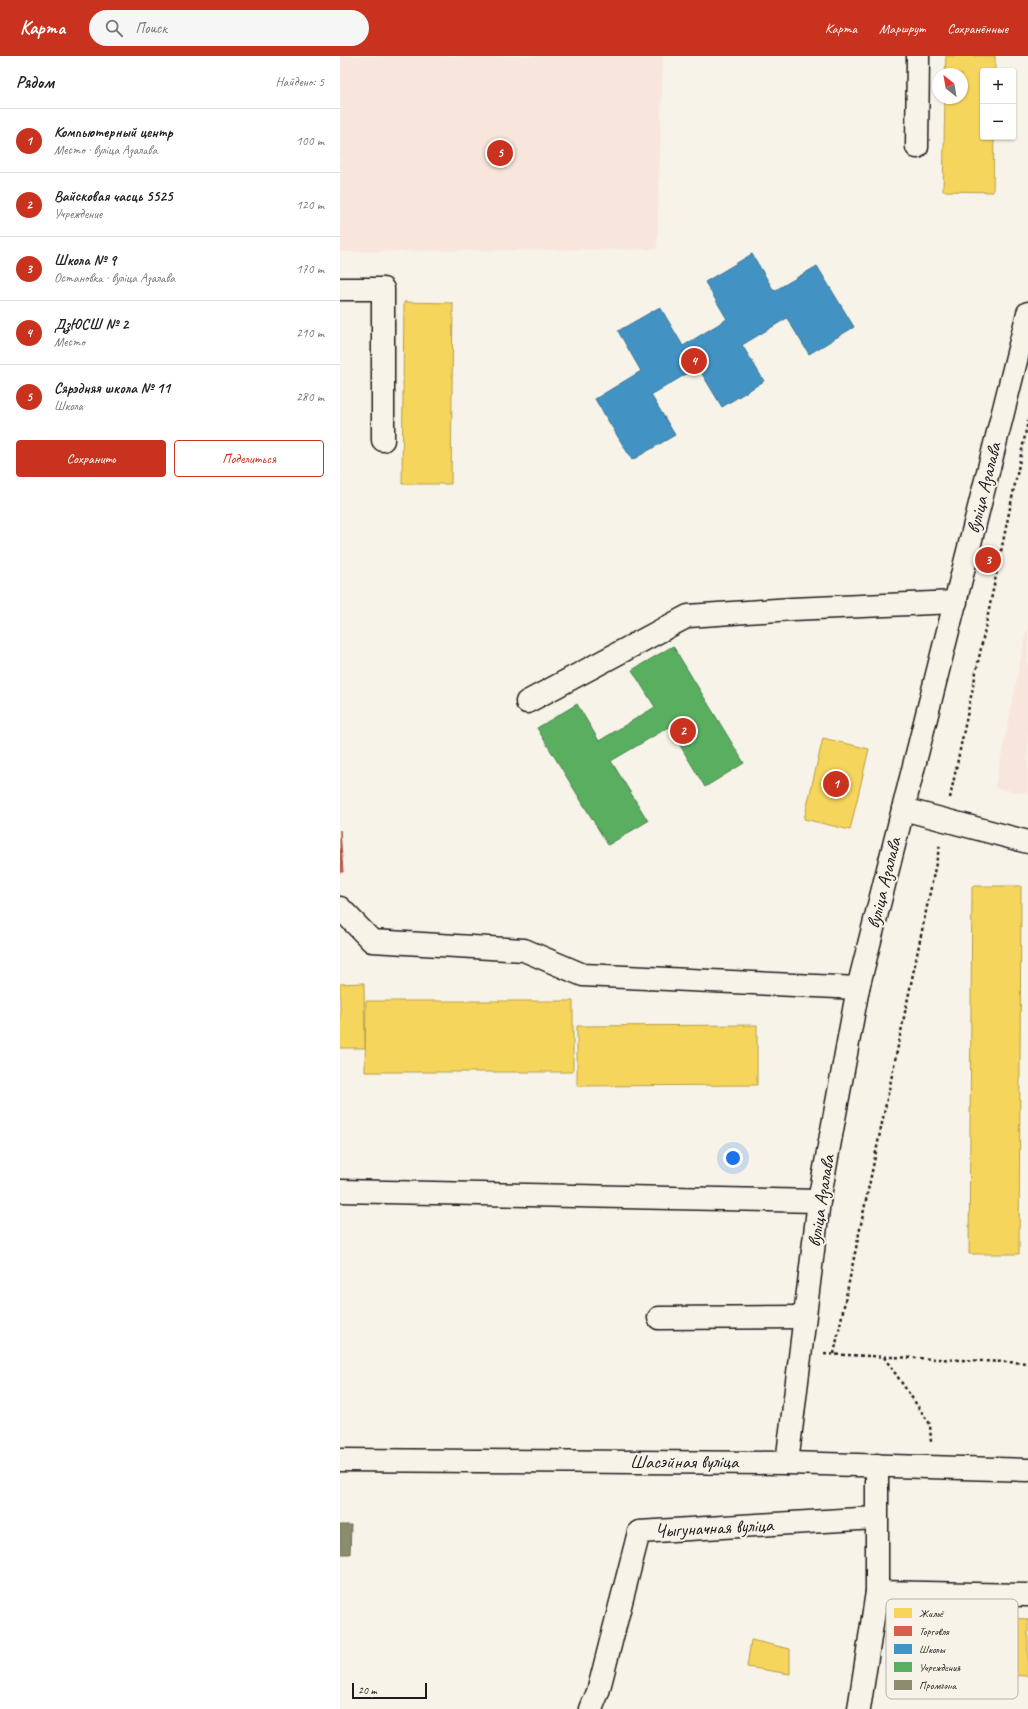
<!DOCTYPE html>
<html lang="ru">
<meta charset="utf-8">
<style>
:root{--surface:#fff;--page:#f6f6f6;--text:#222;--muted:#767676;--line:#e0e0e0;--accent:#c8321e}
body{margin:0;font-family:Caveat,sans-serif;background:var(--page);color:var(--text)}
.controls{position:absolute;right:12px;top:12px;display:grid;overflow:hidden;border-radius:4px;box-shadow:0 1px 3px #0004}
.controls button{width:36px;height:36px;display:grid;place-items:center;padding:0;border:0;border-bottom:1px solid var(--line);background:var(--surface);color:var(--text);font:20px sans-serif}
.compass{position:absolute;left:592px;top:12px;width:36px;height:36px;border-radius:50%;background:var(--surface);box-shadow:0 1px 3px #0004;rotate:329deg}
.scale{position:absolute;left:12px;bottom:10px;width:75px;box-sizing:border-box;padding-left:4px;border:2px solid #1c1c1c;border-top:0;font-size:11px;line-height:14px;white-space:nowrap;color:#1c1c1c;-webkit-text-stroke:3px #f7f3e8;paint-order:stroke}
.you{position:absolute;left:393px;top:1102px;width:14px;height:14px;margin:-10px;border:3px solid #fff;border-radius:50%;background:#1a73e8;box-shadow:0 0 0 6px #1a73e833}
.badge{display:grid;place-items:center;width:26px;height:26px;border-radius:50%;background:var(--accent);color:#fff;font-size:13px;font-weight:700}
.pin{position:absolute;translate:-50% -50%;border:2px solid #fff;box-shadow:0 1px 4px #0006}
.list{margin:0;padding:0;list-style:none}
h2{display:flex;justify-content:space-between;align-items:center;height:52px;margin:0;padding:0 16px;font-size:17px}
h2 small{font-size:13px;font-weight:400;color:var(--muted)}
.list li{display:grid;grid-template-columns:26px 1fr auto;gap:12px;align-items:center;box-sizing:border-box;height:64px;padding:0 16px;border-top:1px solid var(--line)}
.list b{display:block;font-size:15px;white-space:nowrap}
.list p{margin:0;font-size:13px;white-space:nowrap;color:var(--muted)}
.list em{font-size:13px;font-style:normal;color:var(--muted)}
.actions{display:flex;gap:8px;padding:12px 16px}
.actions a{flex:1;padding:9px 0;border:1px solid var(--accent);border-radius:4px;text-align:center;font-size:14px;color:var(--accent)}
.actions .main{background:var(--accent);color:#fff}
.icon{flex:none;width:22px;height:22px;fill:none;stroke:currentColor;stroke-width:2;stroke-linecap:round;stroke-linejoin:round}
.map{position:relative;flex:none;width:688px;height:1653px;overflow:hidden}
header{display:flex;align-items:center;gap:24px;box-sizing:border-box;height:56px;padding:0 20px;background:var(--accent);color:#fff}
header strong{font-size:19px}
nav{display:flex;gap:22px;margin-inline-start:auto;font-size:14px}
.search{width:280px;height:36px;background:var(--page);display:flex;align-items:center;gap:10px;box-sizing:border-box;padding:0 14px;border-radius:22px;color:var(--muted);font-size:15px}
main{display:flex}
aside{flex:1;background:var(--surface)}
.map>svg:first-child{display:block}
.built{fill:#f8e6dd}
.homes{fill:#f6d55c;stroke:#b59e49}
.shops{fill:#d6604d;stroke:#9e4c3e}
.schools{fill:#4393c3;stroke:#376f91}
.public{fill:#5aae61;stroke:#47824c}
.industry{fill:#8c8c6e;stroke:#6a6a55}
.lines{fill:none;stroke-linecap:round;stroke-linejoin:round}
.minor-casing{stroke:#1c1c1c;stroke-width:25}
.major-casing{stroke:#1c1c1c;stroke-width:25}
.path{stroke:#1c1c1c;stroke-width:2.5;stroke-dasharray:3 3;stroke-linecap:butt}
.minor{stroke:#f7f3e8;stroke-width:22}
.major{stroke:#f7f3e8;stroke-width:22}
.labels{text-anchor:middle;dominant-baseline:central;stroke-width:4;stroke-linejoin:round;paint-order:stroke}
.street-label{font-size:19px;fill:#1c1c1c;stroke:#f7f3e8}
.key{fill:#f7f3e8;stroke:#b5b2ab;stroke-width:1}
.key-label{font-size:11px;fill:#1c1c1c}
</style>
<header>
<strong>Карта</strong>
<div class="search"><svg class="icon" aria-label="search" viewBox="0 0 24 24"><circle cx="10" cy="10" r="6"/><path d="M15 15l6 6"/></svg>Поиск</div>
<nav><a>Карта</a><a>Маршрут</a><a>Сохранённые</a></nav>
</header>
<main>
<aside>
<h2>Рядом<small>Найдено: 5</small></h2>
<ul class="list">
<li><span class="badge">1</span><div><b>Компьютерный центр</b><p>Место · вуліца Азалава</p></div><em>100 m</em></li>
<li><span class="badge">2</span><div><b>Вайсковая часць 5525</b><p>Учреждение</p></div><em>120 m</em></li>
<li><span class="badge">3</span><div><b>Школа № 9</b><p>Остановка · вуліца Азалава</p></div><em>170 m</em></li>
<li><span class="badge">4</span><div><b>ДзЮСШ № 2</b><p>Место</p></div><em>210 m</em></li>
<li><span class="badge">5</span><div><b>Сярэдняя школа № 11</b><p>Школа</p></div><em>280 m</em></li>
</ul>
<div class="actions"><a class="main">Сохранить</a><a>Поделиться</a></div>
</aside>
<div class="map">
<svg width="688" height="1653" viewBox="0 0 688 1653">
<rect width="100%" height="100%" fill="#f7f3e8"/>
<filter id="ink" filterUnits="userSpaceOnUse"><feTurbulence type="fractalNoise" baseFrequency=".025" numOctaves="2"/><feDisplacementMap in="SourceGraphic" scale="8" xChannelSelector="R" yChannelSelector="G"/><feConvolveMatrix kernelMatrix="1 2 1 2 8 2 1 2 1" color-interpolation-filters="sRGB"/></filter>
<g filter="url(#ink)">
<g class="built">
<path d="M0,0h323l-6,193 -317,3z"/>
<path d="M688,567v171l-33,-6z"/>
</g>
<g class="homes">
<path d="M606,0h49v15h-12v66h11l-1,55 -50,-1 2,-93h17v-24h-17z"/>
<path d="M64,246l49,1 -2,181h-49z"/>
<path d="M483,682l46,11 -19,81 -46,-11z"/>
<path d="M632,830h49l-2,368h-50z"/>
<path d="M24,927l1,65h-25v-64z"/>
<path d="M26,945h207v71h-208z"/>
<path d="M417,969v60l-180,1v-60z"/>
<path d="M577,1558l111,5v57l-114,-5z"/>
<path d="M411,1584l39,9v25l-43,-7z"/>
</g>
<path class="shops" d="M0,774l3,42h-3z"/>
<path class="schools" d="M412,198l22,37 43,-25 37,61 -45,27 -22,-36 -45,27 22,36 -42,26 -24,-40 -47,28 24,40 -43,25 -37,-61 46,-28 -23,-40 42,-24 23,39 44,-27 -22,-37z"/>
<path class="public" d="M333,590l71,117 -39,24 -36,-60 -58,34 37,60 -40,24 -71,-117 40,-24 22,37 56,-34 -23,-37z"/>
<path class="industry" d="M0,1469h11l-1,29h-10z"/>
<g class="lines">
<g class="minor-casing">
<g id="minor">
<path d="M577,91l1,-91"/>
<path d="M0,233h43v151"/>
<path d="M187,646l161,-86 104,-7 164,-7"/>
<path d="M563,753l125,33"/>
<path d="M0,852l32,33 152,9 59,25 275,13"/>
<path d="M0,1135l479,10"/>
<path d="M319,1262l145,-1"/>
<path d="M447,1407l32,-262 39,-213 170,-675"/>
<path d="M537,1536l151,3"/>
<path d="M251,1653l7,-17 41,-160 237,-14"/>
<path d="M519,1653l18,-117v-127"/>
</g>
</g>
<g class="major-casing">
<path id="major" d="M0,1404l447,3 241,7"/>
</g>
<g class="path">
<path d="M610,742l78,-377"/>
<path d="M484,1298l204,9"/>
<path d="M494,1298l106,-510"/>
<path d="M544,1301l46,67 1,19"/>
</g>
<use href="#minor" class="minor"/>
<use href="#major" class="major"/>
</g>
</g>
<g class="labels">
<g class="street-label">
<text transform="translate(644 432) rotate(-76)">вуліца Азалава</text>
<text transform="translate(544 827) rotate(-76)">вуліца Азалава</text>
<text transform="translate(481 1145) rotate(-81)">вуліца Азалава</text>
<text x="344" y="1406">Шасэйная вуліца</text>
<text transform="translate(374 1472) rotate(-3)">Чыгуначная вуліца</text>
</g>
</g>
<rect x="546" y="1543" width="132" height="100" rx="6" class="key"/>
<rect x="554" y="1552" width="18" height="10" fill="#f6d55c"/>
<rect x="554" y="1570" width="18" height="10" fill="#d6604d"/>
<rect x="554" y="1588" width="18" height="10" fill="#4393c3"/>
<rect x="554" y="1606" width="18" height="10" fill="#5aae61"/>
<rect x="554" y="1624" width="18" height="10" fill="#8c8c6e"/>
<g class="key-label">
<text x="579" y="1561">Жильё</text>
<text x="579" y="1579">Торговля</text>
<text x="579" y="1597">Школы</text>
<text x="579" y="1615">Учреждения</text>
<text x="579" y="1633">Промзона</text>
</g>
</svg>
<div class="controls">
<button>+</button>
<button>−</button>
</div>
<svg class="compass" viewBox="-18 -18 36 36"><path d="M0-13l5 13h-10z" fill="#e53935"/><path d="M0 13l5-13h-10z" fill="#767676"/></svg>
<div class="scale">20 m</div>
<div class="you"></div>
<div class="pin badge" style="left:496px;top:728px">1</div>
<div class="pin badge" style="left:343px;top:675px">2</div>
<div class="pin badge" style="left:648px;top:504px">3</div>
<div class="pin badge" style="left:354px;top:305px">4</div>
<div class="pin badge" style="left:160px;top:97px">5</div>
</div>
</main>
